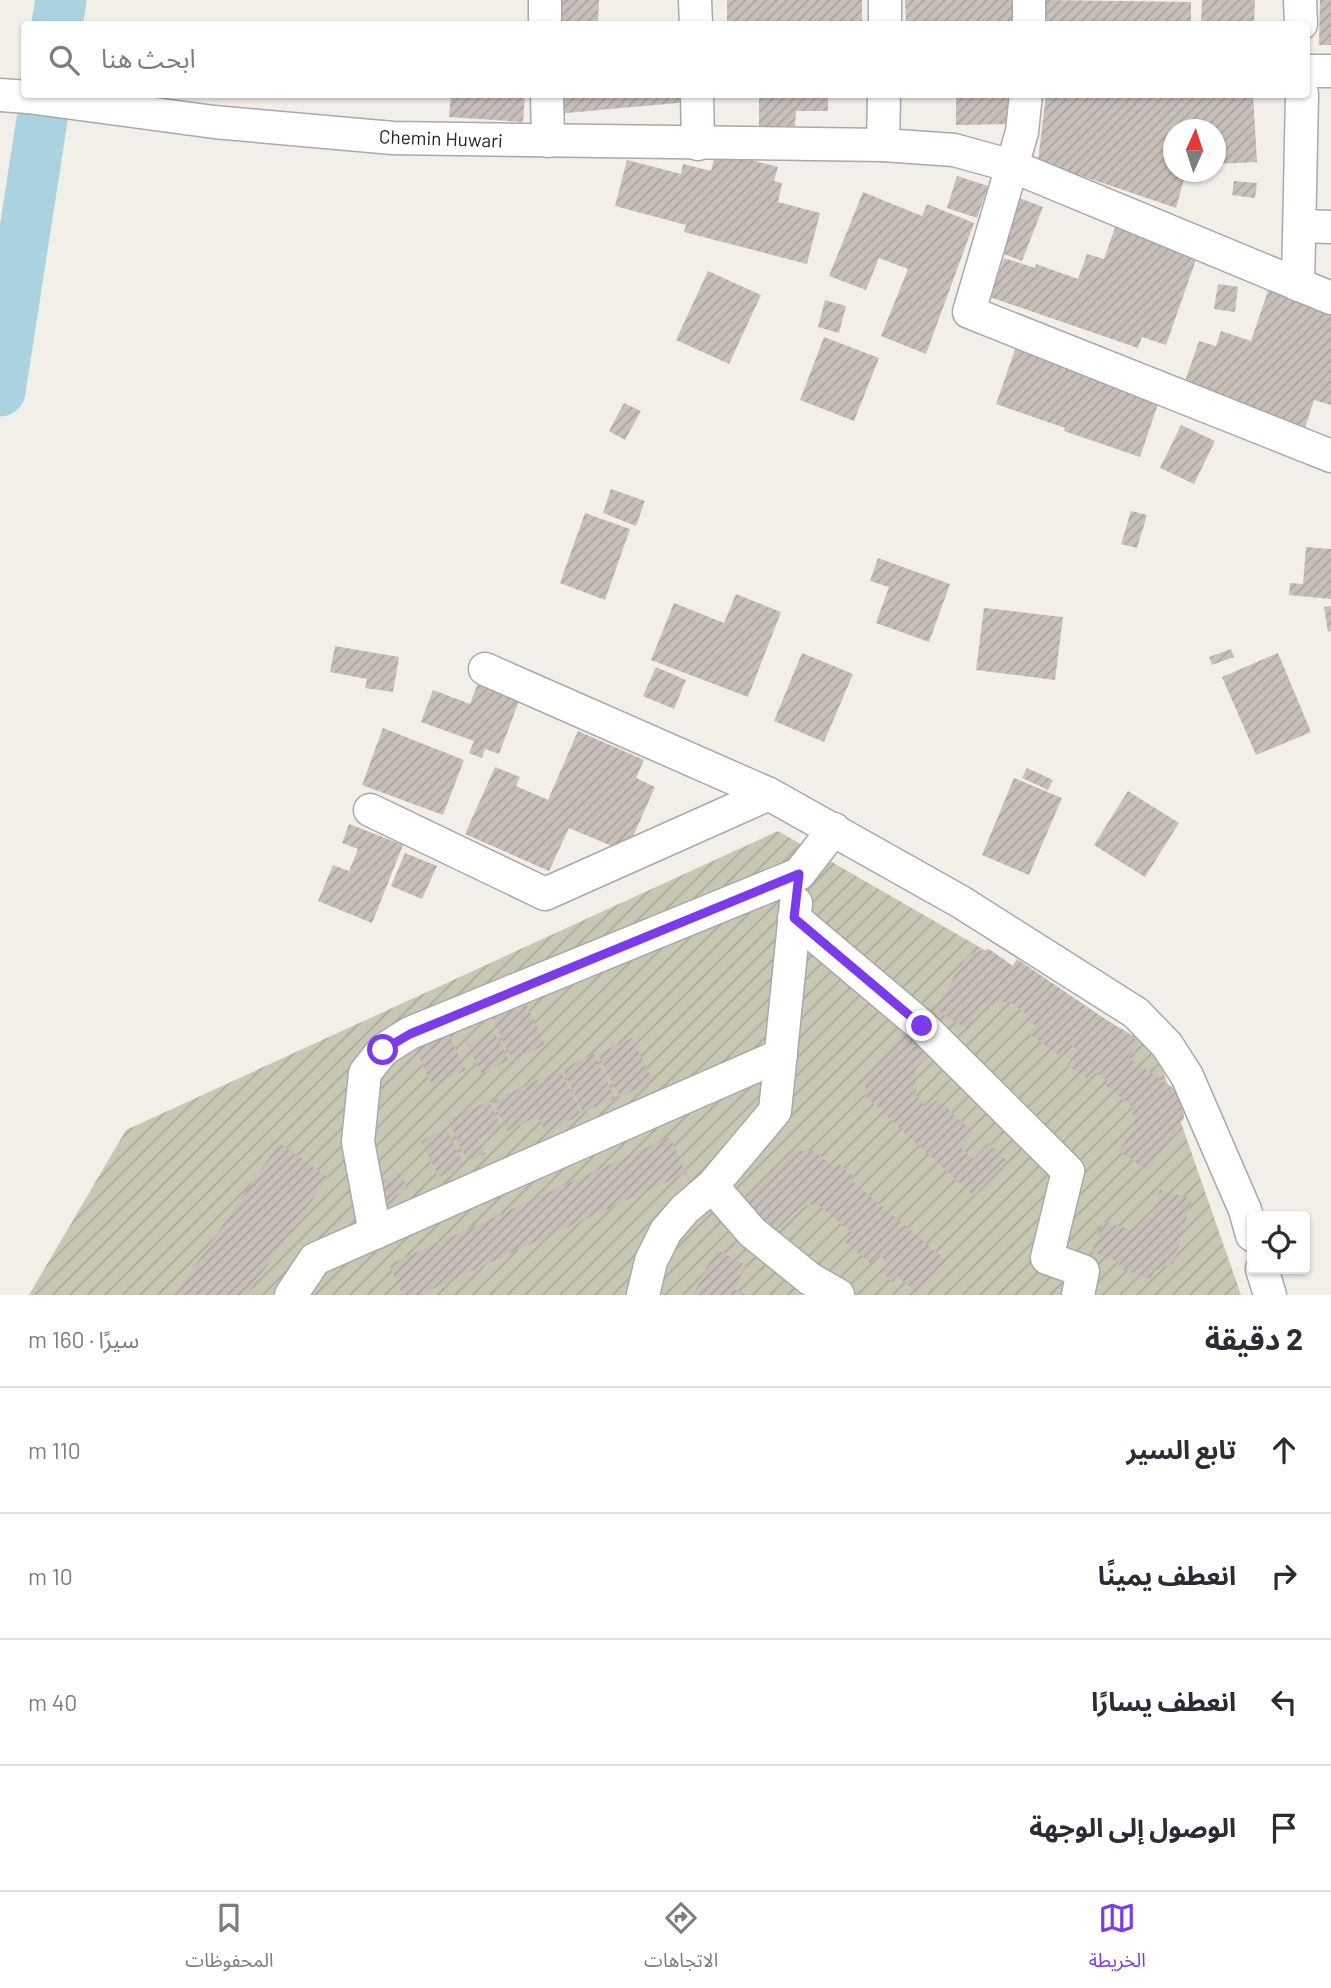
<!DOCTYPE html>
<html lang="ar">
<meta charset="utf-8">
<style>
:root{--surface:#fff;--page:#f7f7f7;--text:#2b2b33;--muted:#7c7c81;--line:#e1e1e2;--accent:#7c3aed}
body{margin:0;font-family:Barlow,"Noto Sans Arabic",sans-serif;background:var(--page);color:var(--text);direction:rtl}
.controls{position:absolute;right:21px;bottom:21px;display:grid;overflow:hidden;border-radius:7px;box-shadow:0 2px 5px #0004}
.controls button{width:63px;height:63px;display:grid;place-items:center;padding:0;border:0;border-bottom:2px solid var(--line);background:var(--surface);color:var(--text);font:35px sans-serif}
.compass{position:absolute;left:1163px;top:119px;width:63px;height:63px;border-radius:50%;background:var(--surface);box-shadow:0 2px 5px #0004;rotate:3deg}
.stop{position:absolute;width:21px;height:21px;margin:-16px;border:5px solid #7c3aed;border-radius:50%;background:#fff}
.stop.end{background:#7c3aed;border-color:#fff;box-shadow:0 2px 7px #0008}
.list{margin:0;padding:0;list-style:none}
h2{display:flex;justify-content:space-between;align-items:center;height:91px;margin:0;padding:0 28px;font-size:30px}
h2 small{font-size:23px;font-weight:400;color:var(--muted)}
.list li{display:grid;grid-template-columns:46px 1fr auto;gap:21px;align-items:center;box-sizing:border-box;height:126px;padding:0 28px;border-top:2px solid var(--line)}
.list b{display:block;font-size:26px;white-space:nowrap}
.list em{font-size:23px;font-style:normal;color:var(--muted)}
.icon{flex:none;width:38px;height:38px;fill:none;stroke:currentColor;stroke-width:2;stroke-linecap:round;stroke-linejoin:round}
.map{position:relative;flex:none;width:1331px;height:1295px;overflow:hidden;direction:ltr}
.search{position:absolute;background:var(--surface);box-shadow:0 2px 5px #0004;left:21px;right:21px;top:21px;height:77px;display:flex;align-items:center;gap:18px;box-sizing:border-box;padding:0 24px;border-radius:7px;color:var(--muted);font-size:26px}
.sheet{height:595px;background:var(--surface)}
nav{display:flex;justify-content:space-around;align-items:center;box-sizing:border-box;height:98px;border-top:2px solid var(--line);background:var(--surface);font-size:19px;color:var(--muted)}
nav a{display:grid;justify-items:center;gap:4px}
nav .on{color:var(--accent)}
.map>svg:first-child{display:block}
.construction{fill:url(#construction-furrows)}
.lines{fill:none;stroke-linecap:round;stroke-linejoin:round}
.river{stroke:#aad3df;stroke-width:51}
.building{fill:url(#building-hatch)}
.minor-casing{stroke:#a9a9a9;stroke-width:35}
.minor{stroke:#fff;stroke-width:32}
.route{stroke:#7c3aed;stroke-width:9}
.labels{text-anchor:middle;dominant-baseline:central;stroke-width:6;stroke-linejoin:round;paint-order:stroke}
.street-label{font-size:19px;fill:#222;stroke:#fff}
</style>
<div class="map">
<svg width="1331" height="1295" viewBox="0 0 1331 1295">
<defs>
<pattern id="construction-furrows" width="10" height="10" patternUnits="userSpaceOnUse" patternTransform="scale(1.75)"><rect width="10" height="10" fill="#c7c7b4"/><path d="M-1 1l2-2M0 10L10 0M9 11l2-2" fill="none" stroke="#abab9a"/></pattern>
<pattern id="building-hatch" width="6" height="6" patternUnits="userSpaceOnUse" patternTransform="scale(1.75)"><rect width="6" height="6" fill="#c7bfb8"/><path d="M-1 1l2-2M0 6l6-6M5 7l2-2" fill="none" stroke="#aba49e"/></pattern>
</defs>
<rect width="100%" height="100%" fill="#f2efe9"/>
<path class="construction" d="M778,831l377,217 86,247h-1212l97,-165z"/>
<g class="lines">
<g class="river">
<path d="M57,24l4,-24"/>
<path d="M0,391l46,-297"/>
</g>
</g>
<g class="building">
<path d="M554,0h45l-1,24h-45z"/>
<rect x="727" y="0" width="135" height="24"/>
<path d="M905,0h110l1,24h-110z"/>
<path d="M1043,0l148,2v22h-148z"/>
<path d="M1202,0h53l-1,24h-53z"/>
<path d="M1320,0h11v45h-12z"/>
<path d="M451,94h74l-2,28 -74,-5z"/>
<path d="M553,94h134l1,8 -133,12z"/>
<path d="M759,94h69v17h-32l-1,15h-36z"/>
<path d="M956,94h61v30l-61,1z"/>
<path d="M1253,94l4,68 -41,2v-34h-42v42h12l-10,36 -138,-47 8,-66z"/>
<path d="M716,151l62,16 -4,14 8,2 -4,19 42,11 -13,51 -123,-32 2,-7 -71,-19 12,-46 54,14 2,-10 28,7z"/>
<path d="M957,176l31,10 -11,32 -30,-10z"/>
<path d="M1234,181l23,2 -2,15 -23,-3z"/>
<path d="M863,192l59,24 5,-12 47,19 -48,131 -45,-18 27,-67 -29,-11 -13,32 -37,-14z"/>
<path d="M1017,197l26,10 -21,54 -24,-9z"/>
<path d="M1117,222l82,29 -33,94 -24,-8 -4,11 -148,-51 14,-39 31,10 1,-4 42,15 9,-25 17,5z"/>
<path d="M708,271l53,24 -32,69 -53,-24z"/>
<path d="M1218,284l20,3 -3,25 -21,-3z"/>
<path d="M1269,288l62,21v96l-17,-5 -10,31 -122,-41 17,-49 17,5 5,-15 30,10z"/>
<path d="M825,300l21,6 -7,27 -21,-6z"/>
<path d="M824,337l55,21 -25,63 -54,-21z"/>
<path d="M1017,344l71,24 -2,8 73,25 -19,56 -76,-26 1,-3 -69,-24z"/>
<path d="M624,403l17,8 -16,29 -16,-9z"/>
<path d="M1181,425l34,16 -21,43 -34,-16z"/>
<path d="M611,489l34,12 -9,25 -33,-13z"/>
<path d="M1131,511l16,4 -10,33 -16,-4z"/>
<path d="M585,513l45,16 -25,71 -45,-17z"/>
<path d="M1306,547l25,2v50l-42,-4 1,-12 13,1z"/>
<path d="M878,558l72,26 -21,58 -53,-19 13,-36 -19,-6z"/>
<path d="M736,594l45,18 -33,85 -97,-37 23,-57 50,20z"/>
<path d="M1331,606v25l-3,1 -4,-25z"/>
<path d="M984,608l79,9 -8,63 -79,-10z"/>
<path d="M335,646l64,11 -6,35 -28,-4 2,-9 -37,-7z"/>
<path d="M1231,649l3,8 -22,8 -3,-8z"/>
<path d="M802,653l51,21 -29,68 -50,-21z"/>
<path d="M1278,653l33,79 -55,23 -34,-78z"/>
<path d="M656,667l30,13 -12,29 -31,-13z"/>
<path d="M482,672l42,16 -25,66 -14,-5 -3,9 -13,-5 5,-12 -53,-19 12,-32 37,14z"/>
<path d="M383,728l81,32 -21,55 -81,-30z"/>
<path d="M578,731l66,29 -8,18 19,9 -29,65 -57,-24 -20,43 -84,-37 30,-67 25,10 -4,9 32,14z"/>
<path d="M1027,768l26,12 -5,10 -26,-12z"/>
<path d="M1014,778l48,20 -33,77 -47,-20z"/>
<path d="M1128,791l51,32 -34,54 -51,-32z"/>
<path d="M349,824l54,21 -31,78 -54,-22 15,-36 16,6 9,-22 -16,-6z"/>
<path d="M405,853l32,13 -15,33 -31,-13z"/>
<path d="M989,949l24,17 4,-7 122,83 -11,15 54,37 2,24 -36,53 -29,-20 16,-24 -3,-21 -26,-20 3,-4 -14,-10 -6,8 -22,-15 11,-15 -9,-6 -9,12 -30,-22 6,-8 -12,-8 5,-2 -20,-15 -29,5 -13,23 -32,-20 33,-55z"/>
<path d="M522,995l23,50 -33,15 -23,-50z"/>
<path d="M444,1025l22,45 -33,16 -22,-45z"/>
<path d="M493,1030l16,30 -27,14 -15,-29z"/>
<path d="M905,1031l26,21 -16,18 1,25 9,11 13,-6 36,33 -13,15 12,11 15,-16 19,18 -33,35 -109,-100v-17z"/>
<path d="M632,1038l21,43 -33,16 -22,-43z"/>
<path d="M594,1054l21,44 -32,14 -20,-43z"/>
<path d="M560,1069l21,46 -36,17 -7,-16 -31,15 -14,-30z"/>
<path d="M489,1101l12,27 -23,11 7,15 -18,7 -19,-41z"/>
<path d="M446,1129l18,36 -25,12 -18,-36z"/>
<path d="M670,1137l16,36 -267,122h-16l-14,-30z"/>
<path d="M279,1143l49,34 -81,118h-72z"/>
<path d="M795,1151h20l19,17 4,-5 15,13 -3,3 96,81 -29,33 -20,-17 -4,6 -12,-10 8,-9 -11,-9 -8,9 -25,-21 7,-9 -35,-29 -15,2 -27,25 -30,-31z"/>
<path d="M398,1171l10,17 -22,14 -10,-16z"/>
<path d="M1160,1190l32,9 -18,64 -20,8 -3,8 -33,-11 2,-6 -28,-10 11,-31 28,9 23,-15z"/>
<path d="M716,1249l30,16 -12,24 11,6h-52z"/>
</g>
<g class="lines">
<g class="minor-casing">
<g id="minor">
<path d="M545,0v24"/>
<path d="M695,0l1,24"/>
<path d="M1300,0l1,24"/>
<path d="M885,24v-24"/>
<path d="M1029,24v-24"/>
<path d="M1306,71h25"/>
<path d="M547,94l1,47"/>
<path d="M697,94l1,50"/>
<path d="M0,95l28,2 186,25 179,16 490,7 71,5 58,16 10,-34 4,-38"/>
<path d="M883,145l1,-51"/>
<path d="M1301,226l30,1"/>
<path d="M1298,285l4,-191"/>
<path d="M1331,298l-319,-132 -43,146 362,144"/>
<path d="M485,669l284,125 192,108 175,111 31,32 20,31 58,134 7,25"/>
<path d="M370,810l175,84 224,-100"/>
<path d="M794,918l128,108 146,145 -21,87 36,13 -5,24"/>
<path d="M712,1186l40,46 58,47 28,16"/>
<path d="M375,1233l-17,-91 7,-69 18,-23 27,-17 389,-159 35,-45"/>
<path d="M1262,1269l8,26"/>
<path d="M291,1295l24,-36 466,-204"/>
<path d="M643,1295l8,-34 15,-30 19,-22 27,-23 63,-75 21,-208"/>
</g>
</g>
<use href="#minor" class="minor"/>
</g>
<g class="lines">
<path class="route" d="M383,1050l27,-16 389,-160 -5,44 128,108"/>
</g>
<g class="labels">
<g class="street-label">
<text transform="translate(441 138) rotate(2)">Chemin Huwari</text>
</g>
</g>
</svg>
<div class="controls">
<button><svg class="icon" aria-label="locate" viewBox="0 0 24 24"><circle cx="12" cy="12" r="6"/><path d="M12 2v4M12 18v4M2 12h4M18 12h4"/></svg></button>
</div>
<svg class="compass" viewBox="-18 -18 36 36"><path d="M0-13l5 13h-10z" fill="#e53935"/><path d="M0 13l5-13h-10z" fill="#7c7c81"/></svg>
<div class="stop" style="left:383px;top:1050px"></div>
<div class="stop end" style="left:922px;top:1026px"></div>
<div class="search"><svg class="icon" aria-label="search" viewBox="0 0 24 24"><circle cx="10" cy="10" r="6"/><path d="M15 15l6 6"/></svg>ابحث هنا</div>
</div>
<section class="sheet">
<h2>2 دقيقة<small>سيرًا · 160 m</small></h2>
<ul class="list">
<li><svg class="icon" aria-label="ahead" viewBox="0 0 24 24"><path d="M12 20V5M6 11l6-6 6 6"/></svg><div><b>تابع السير</b></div><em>110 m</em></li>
<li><svg class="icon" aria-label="right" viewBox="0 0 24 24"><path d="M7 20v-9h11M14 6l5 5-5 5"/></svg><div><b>انعطف يمينًا</b></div><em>10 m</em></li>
<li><svg class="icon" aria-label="left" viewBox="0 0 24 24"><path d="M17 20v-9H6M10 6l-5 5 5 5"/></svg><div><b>انعطف يسارًا</b></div><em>40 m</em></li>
<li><svg class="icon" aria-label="arrive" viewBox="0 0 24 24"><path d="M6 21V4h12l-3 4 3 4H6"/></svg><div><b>الوصول إلى الوجهة</b></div></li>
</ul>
</section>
<nav>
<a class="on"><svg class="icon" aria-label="map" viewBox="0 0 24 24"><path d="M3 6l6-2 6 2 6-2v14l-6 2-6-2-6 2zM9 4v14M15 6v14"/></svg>الخريطة</a>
<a><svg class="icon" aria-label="directions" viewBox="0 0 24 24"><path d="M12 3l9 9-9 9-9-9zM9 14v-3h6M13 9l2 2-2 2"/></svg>الاتجاهات</a>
<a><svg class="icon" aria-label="saved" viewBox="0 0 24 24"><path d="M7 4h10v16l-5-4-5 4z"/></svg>المحفوظات</a>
</nav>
